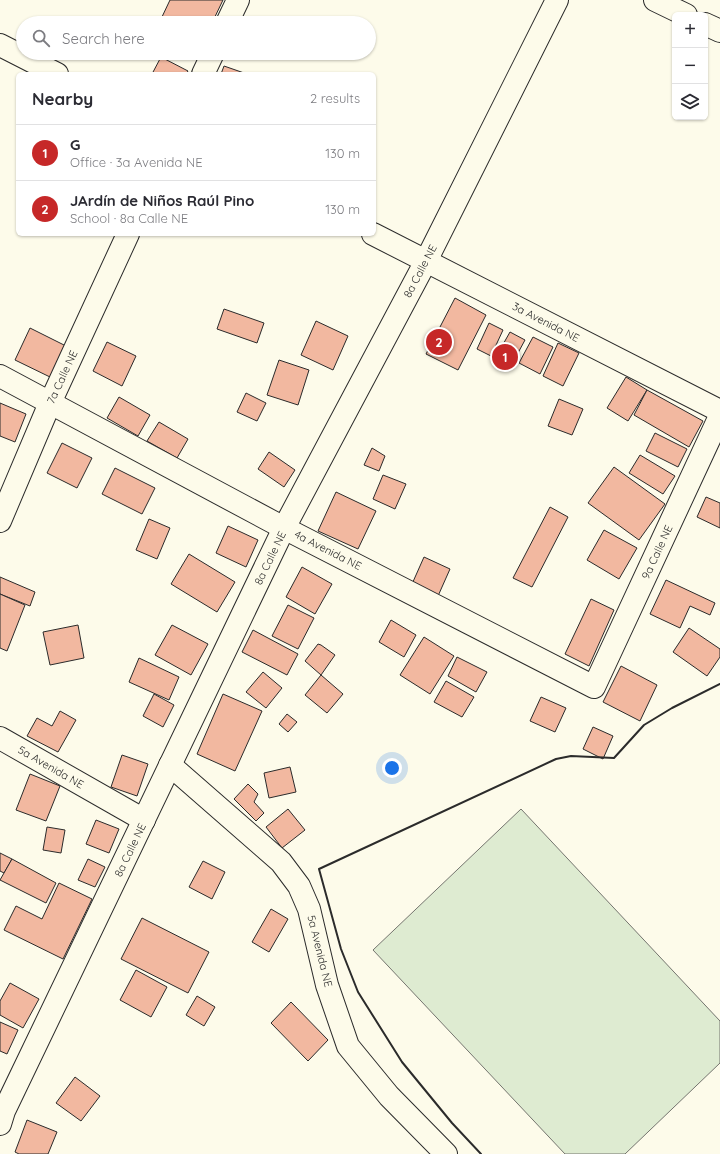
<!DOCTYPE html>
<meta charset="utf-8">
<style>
:root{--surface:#fff;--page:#f7f7f7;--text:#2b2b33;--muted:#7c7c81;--line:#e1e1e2;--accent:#c62828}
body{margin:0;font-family:Quicksand,sans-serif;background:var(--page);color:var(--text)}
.controls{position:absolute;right:12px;top:12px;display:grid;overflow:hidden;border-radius:6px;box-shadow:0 1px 3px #0004}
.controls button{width:36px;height:36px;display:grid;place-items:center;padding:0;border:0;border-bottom:1px solid var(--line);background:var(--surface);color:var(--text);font:20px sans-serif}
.you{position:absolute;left:392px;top:768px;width:14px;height:14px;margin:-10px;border:3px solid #fff;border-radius:50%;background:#1a73e8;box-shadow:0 0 0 6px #1a73e833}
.badge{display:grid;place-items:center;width:26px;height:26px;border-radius:50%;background:var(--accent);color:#fff;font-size:13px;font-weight:700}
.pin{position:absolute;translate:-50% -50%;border:2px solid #fff;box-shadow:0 1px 4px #0006}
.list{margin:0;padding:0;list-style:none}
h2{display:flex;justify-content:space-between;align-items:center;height:52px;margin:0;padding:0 16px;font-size:17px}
h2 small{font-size:13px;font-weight:400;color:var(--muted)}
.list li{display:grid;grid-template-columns:26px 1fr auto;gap:12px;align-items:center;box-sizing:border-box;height:56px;padding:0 16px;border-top:1px solid var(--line)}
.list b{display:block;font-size:15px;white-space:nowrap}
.list p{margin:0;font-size:13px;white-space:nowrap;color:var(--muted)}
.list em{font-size:13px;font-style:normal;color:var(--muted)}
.icon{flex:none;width:22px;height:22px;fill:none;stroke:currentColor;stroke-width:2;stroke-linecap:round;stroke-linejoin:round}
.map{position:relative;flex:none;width:720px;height:1154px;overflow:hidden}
.search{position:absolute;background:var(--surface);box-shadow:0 1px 3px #0004;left:16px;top:16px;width:360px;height:44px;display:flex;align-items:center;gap:10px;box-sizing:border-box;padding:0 14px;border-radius:22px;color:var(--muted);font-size:15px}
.panel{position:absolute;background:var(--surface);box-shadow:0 1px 3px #0004;left:16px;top:72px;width:360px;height:164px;border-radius:6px}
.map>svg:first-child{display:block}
.green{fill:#deebd1;stroke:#74746e}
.building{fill:#f2b8a0;stroke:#2b2b2b}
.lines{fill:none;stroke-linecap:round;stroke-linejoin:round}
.minor-casing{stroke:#2b2b2b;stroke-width:24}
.minor{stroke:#fdfbea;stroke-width:22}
.wall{stroke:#2b2b2b;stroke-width:2}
.labels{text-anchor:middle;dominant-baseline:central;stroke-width:3;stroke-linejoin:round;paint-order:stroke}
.street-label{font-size:11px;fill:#2b2b2b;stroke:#fdfbea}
</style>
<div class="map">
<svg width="720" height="1154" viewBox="0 0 720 1154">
<rect width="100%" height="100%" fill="#fdfbea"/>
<path class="green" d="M521,809l199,212v42l-95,91h-60l-192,-204z"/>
<g class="building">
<path d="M170,0h53l-11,23h-44l-7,-4z"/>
<path d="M161,57l27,14 -2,3h-34z"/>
<path d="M224,66l23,8h-26z"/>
<path d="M455,298l31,17 -28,55 -32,-16z"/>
<path d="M224,309l40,14 -7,20 -40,-14z"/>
<path d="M316,321l32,15 -15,34 -32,-15z"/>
<path d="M489,323l14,7 -12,26 -14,-7z"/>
<path d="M30,328l36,18 -16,31 -35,-17z"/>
<path d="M510,332l15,8 -13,24 -15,-9z"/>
<path d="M533,337l20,10 -13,27 -21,-11z"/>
<path d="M107,342l29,14 -14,30 -29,-15z"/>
<path d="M558,343l21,10 -16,33 -20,-10z"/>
<path d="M279,360l30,10 -11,35 -31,-10z"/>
<path d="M626,377l21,13 -19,31 -21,-13z"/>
<path d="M647,390l56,31 -14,26 -55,-32z"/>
<path d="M246,393l20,10 -9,18 -20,-9z"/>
<path d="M119,397l31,18 -12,21 -31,-18z"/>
<path d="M559,399l24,10 -11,26 -24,-9z"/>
<path d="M0,403l26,11 -11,28 -15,-6z"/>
<path d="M159,422l29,17 -11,19 -30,-17z"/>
<path d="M655,433l32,16 -9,18 -32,-16z"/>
<path d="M62,443l30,15 -15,30 -30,-15z"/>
<path d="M372,448l13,8 -6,15 -15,-6z"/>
<path d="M269,452l26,18 -11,17 -26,-18z"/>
<path d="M640,455l35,21 -12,18 -34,-21z"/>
<path d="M614,467l51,37 -26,36 -51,-37z"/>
<path d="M115,468l40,20 -13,26 -40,-20z"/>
<path d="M383,475l23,9 -11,25 -22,-10z"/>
<path d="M336,492l40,19 -18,38 -40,-18z"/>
<path d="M706,497l14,6v25l-23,-11z"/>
<path d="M550,507l18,10 -36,70 -19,-9z"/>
<path d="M149,519l21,9 -13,31 -21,-9z"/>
<path d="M228,526l30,14 -12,27 -30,-14z"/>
<path d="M604,530l33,18 -18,31 -32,-19z"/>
<path d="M189,554l46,28 -18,30 -46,-28z"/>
<path d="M424,557l26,12 -12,27 -26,-12z"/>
<path d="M302,567l30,17 -17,30 -29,-17z"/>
<path d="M0,577l35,15 -5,14 -30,-12z"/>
<path d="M666,580l49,23 -5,12 -20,-9 -10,22 -30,-14z"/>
<path d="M0,594l25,11 -18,46 -7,-3z"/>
<path d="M591,599l23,11 -25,56 -24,-12z"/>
<path d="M288,605l26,13 -16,31 -26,-13z"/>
<path d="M391,620l25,15 -12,22 -25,-15z"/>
<path d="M78,625l6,33 -34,7 -7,-33z"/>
<path d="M172,625l36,19 -17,31 -36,-20z"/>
<path d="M689,628l31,21v8l-13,19 -34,-24z"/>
<path d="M253,630l45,24 -11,21 -45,-23z"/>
<path d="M424,637l30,19 -24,38 -30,-19z"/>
<path d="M318,644l3,1 14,10 -14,20 -16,-14z"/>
<path d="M457,657l30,15 -11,20 -28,-16z"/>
<path d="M139,658l40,19 -10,23 -40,-18z"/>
<path d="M621,666l36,19 -17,36 -37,-19z"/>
<path d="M263,672l19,16 -16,20 -20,-16z"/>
<path d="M321,675l22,19 -16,19 -22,-18z"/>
<path d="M446,681l28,16 -12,20 -28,-15z"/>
<path d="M154,694l20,11 -11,22 -20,-11z"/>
<path d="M223,694l39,17 -27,60 -38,-17z"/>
<path d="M541,697l25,11 -11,24 -25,-11z"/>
<path d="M60,711l16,9 -18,32 -31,-16 10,-18 15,8z"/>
<path d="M287,714l10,8 -9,10 -9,-8z"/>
<path d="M593,727l20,9 -10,23 -20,-10z"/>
<path d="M122,755l26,9 -11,32 -26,-9z"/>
<path d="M290,767l6,25 -27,6 -5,-25z"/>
<path d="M30,774l30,12 -14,35 -30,-11z"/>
<path d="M248,784l10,10 -4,8 10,11 -8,8 -22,-22z"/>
<path d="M288,809l17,21 -23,18 -16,-21z"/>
<path d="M96,820l23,9 -10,24 -23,-9z"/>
<path d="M47,827l18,3 -4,23 -18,-3z"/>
<path d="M0,853l12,6 -8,14 -4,-2z"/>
<path d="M12,859l44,24 -10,20 -46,-23z"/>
<path d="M88,859l17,8 -10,20 -17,-7z"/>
<path d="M203,861l22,11 -13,27 -23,-12z"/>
<path d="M59,883l33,16 -29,60 -59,-29 12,-24 26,13z"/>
<path d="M271,909l17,10 -19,33 -17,-10z"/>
<path d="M142,918l67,34 -21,41 -67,-34z"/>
<path d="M136,970l31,17 -16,30 -31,-17z"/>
<path d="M10,983l29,16 -16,29 -23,-13v-14z"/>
<path d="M197,996l18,11 -11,19 -18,-11z"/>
<path d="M291,1002l37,38 -20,21 -37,-38z"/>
<path d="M0,1022l18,8 -11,24 -7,-3z"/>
<path d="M75,1077l25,19 -19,25 -25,-18z"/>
<path d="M27,1120l30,12 -9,22h-29l-4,-2z"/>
</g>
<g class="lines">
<g class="minor-casing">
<g id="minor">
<path d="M655,0l31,15"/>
<path d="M227,23l11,-23"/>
<path d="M705,24l15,7"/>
<path d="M0,45l57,29"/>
<path d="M203,74l10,-21"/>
<path d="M373,234l347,177"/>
<path d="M0,376l284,152 310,159 126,-271"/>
<path d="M0,521l50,-118 78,-169"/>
<path d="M0,738l144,82"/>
<path d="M170,765l111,97 18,24 10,23 18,76 21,61 41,50 57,58"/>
<path d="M0,1124l4,-13 280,-583 142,-267 131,-261"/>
</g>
</g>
<use href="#minor" class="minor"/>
<path class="wall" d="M481,1154l-29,-31 -50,-61 -44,-70 -17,-43 -22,-80 237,-110 15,-3 43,2 30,-33 28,-17 48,-24"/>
</g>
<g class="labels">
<g class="street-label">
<text transform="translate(420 271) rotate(-62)">8a Calle NE</text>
<text transform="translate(546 322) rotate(27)">3a Avenida NE</text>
<text transform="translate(62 377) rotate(-65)">7a Calle NE</text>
<text transform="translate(328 550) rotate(27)">4a Avenida NE</text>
<text transform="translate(657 552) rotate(-65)">9a Calle NE</text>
<text transform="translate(270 558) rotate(-64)">8a Calle NE</text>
<text transform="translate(51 767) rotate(30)">5a Avenida NE</text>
<text transform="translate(130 850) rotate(-64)">8a Calle NE</text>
<text transform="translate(320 951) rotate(76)">5a Avenida NE</text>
</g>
</g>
</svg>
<div class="controls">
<button>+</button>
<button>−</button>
<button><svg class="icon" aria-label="layers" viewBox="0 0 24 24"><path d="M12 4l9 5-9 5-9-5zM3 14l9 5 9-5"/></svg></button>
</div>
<div class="you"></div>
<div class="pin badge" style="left:505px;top:357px">1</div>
<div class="pin badge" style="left:439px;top:342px">2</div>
<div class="search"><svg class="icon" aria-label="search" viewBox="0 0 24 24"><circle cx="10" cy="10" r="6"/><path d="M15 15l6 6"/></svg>Search here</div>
<section class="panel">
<h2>Nearby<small>2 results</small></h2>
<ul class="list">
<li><span class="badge">1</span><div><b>G</b><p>Office · 3a Avenida NE</p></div><em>130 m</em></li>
<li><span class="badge">2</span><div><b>JArdín de Niños Raúl Pino</b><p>School · 8a Calle NE</p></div><em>130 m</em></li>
</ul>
</section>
</div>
